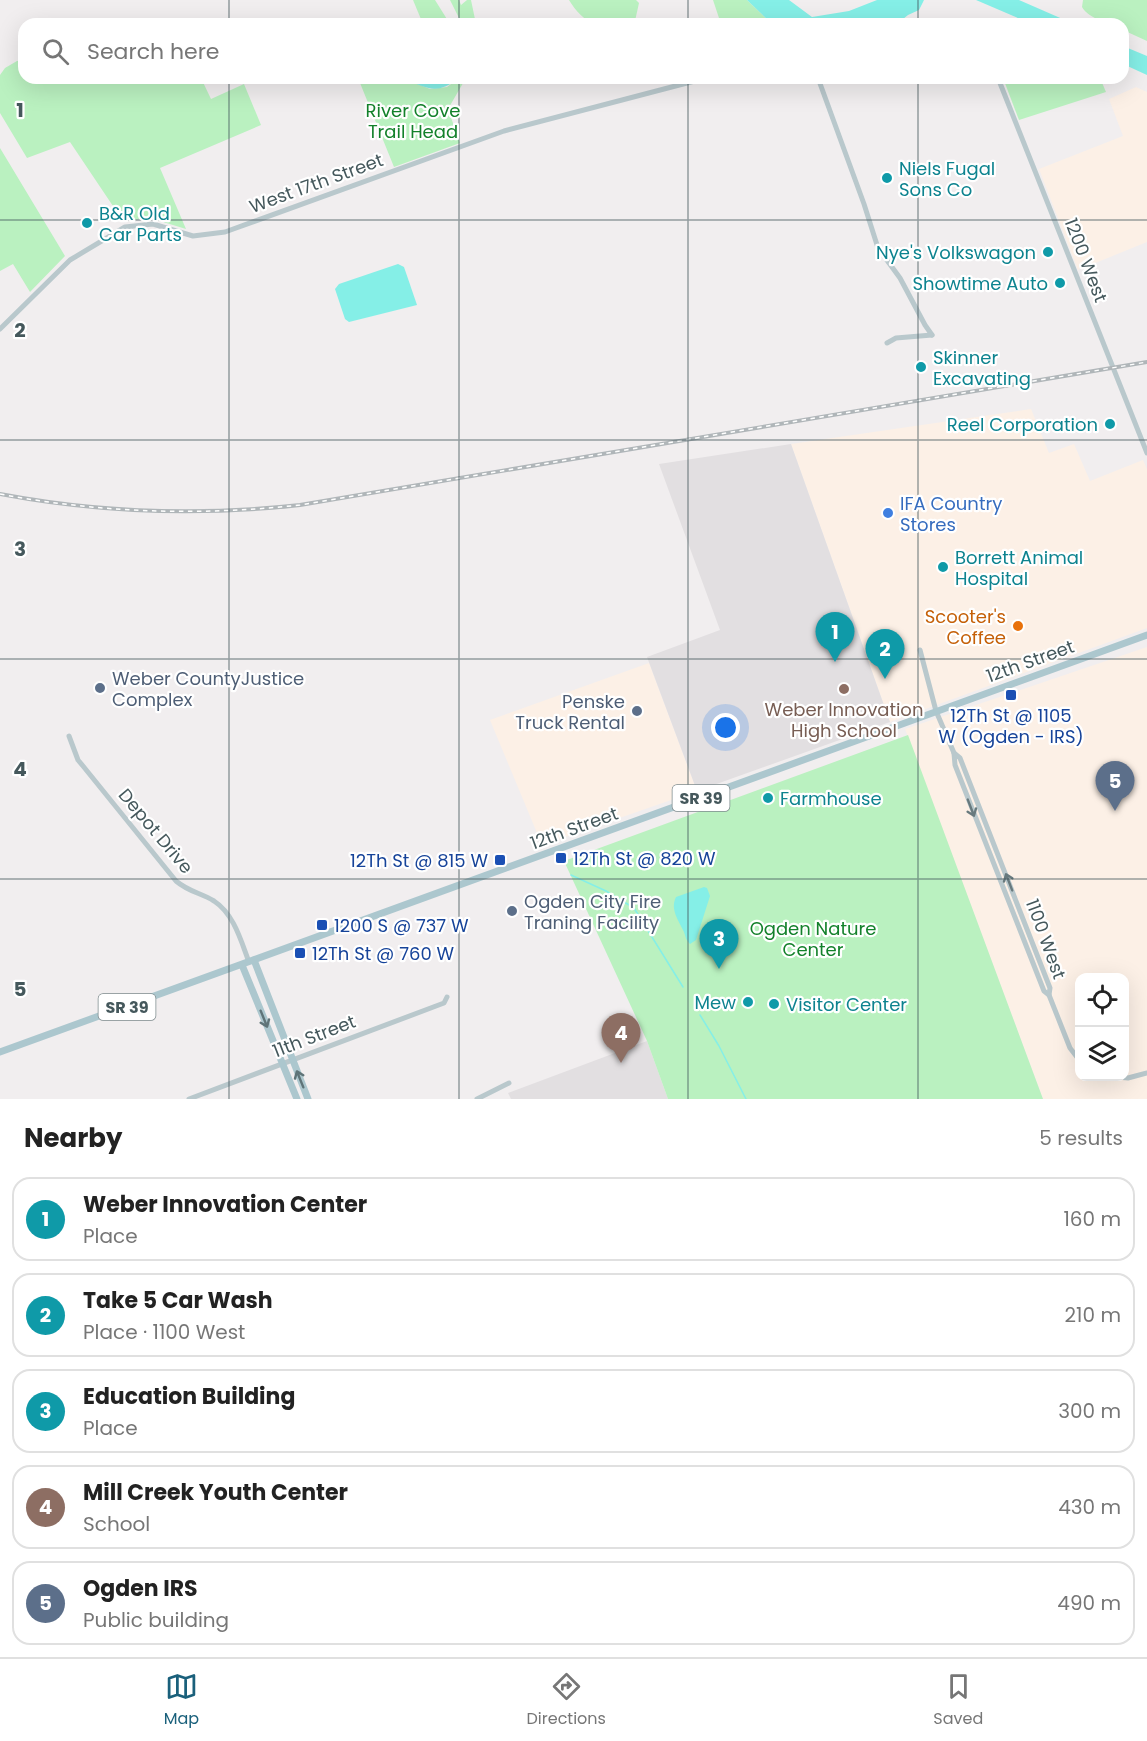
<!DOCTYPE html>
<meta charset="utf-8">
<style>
:root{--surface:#fff;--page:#f6f6f6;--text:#222;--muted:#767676;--line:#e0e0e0;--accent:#1a607b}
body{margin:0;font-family:Poppins,sans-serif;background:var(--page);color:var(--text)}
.controls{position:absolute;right:18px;bottom:18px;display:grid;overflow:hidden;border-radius:12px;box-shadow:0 6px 24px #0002}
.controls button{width:54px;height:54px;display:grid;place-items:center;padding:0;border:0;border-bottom:2px solid var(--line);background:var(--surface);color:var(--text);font:30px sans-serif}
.you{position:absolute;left:726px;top:728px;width:21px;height:21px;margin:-15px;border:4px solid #fff;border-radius:50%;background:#1a73e8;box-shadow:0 0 0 9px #1a73e833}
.badge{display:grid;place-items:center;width:39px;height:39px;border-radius:50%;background:var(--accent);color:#fff;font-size:20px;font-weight:700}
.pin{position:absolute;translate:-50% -50px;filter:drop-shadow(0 2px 3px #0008)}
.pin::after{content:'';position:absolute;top:32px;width:21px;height:18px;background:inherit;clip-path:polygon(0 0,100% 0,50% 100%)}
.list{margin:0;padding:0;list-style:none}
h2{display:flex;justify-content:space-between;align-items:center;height:78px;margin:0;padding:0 24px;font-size:26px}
h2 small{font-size:20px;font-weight:400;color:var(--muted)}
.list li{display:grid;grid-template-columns:39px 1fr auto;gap:18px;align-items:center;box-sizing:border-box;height:84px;margin:0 12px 12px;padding:0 12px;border:2px solid var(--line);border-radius:18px}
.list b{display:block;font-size:22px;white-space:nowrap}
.list p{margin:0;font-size:20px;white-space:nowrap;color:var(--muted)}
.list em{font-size:20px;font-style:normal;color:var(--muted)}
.icon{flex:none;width:33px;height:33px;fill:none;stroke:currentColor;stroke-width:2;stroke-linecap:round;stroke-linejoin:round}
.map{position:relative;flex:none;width:1147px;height:1099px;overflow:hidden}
.search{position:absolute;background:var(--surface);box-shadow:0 6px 24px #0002;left:18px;right:18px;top:18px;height:66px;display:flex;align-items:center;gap:15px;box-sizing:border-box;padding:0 21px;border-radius:18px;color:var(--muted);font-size:22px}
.sheet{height:558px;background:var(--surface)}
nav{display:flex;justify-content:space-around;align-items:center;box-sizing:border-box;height:84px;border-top:2px solid var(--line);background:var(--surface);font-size:16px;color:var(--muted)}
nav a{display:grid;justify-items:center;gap:3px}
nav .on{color:var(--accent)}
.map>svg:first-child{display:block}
.commercial{fill:#fcf0e6;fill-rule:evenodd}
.education{fill:#e2dfe1}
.green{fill:#baf1c0}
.water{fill:#85efe7}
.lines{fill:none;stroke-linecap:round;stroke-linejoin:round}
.stream{stroke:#85efe7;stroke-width:1.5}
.minor{stroke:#b9c8cc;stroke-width:5}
.major{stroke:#acc7ce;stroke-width:7}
.rail-casing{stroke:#b0b6b9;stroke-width:4}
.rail{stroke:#fff;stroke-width:1.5;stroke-dasharray:4.5;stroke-linecap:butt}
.oneway{stroke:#687a7e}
.oneway2{stroke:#5f7478}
.grid{fill:none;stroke:#45585c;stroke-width:1.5;stroke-opacity:0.55}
.culture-dot{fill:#0f9aa8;stroke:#fff;stroke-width:2}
.shop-dot{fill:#3f7fe0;stroke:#fff;stroke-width:2}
.food-dot{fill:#e8710a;stroke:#fff;stroke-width:2}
.service-dot{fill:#5c6f8a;stroke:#fff;stroke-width:2}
.education-dot{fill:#8d6e63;stroke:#fff;stroke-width:2}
.transit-dot{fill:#1a4fb4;stroke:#fff;stroke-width:2}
.labels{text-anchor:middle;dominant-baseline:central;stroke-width:4.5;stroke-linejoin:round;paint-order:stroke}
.shield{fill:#fff;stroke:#7d8a8d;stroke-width:1.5}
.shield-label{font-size:16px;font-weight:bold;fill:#45585c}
.park-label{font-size:18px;fill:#13812b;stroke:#fff}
.culture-label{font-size:18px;fill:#0d838f;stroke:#fff;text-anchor:start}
.street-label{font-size:18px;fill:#45585c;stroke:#fff}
.shop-label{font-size:18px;fill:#366cbe;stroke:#fff;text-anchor:start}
.food-label{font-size:18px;fill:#c56008;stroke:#fff;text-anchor:end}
.service-label{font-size:18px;fill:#4e5e75;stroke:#fff;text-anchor:start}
.education-label{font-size:18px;fill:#785e54;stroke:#fff}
.transit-label{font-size:18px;fill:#164399;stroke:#fff;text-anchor:start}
.grid-label{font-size:20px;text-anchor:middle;font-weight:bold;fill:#45585c;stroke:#fff;stroke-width:4.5;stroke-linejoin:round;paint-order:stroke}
</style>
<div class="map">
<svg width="1147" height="1099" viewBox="0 0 1147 1099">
<rect width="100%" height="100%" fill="#f1eeef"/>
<g class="commercial">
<path d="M1136,87l11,5v150l-69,28 -39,-101 84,-33 -14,-37z"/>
<path d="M1031,409l18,44 25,-9 16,37 53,-21 4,9v159l-257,94 -99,-278z"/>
<path d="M1147,647v452h-104l-138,-370zM1080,978h44v98h-44z"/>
<path d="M649,663l48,128 -155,54 -52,-125z"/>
</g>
<g class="education">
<path d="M791,444l99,278 -193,69 -50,-134 73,-27 -61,-166z"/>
<path d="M647,1041l21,58h-157l-3,-6z"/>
</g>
<g class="green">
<path d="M413,0h22l15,24h-27z"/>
<path d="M450,0h9l2,5 6,-5h4l5,24h-14z"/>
<path d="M569,0h67l3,3 -4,18 -3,3h-35c-12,-2 -22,-14 -28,-24z"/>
<path d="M713,0h34l25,24h-51z"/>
<path d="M1083,0h64v41l-24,-11v-6c-14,0 -34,-5 -41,-17z"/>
<path d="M24,60v18h177l10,21 33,-15 17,41 -101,43 26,61 -36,-11 -27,3 -53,-79 -43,16 -27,-45v-38l5,-7 12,-7z"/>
<path d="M358,78h45l27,11 17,-2 12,-9h7l-18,31 12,34 -66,24z"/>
<path d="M1003,78h97l6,14 -87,28z"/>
<path d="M0,148l65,108 -35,36 -17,-28 -13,7z"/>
<path d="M908,735l135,364h-375l-21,-58 -83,-180z"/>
</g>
<g class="water">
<path d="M747,0h42l23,17 37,-6 28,-11h47l-5,10 -11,5 -11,9h-125z"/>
<path d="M976,0h43l55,24h-42z"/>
<path d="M1123,46l24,10v19l-24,-11z"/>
<path d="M403,78h24l4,2 4,-2h24c-23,18 -32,10 -56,0z"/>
<path d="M398,264l6,3 13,38 -68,17 -4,-3 -10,-30 4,-5z"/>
<path d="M704,887l3,1 3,8 -14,44 -6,4c-5,-5 -4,-8 -7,-14 -5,-11 -13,-21 -7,-33z"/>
</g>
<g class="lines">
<g class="stream">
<path d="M571,875l35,16 28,17 49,79"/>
<path d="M700,1015l19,31 27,53"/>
</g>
<g class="minor">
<path d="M953,24l10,-2 8,2"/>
<path d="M818,78l46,126 14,44 22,30 25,47 7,10"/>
<path d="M998,78l149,375"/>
<path d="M0,329l70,-69 55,-33 28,-3 40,12 32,-4 279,-101 202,-53"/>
<path d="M887,343l9,-5 36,-3"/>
<path d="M920,650l16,61 18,42 1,12 89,226 5,4 21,53 10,13"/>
<path d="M69,736l9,24 5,6 93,115c13,11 25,12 38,20 20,13 27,40 35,61"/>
<path d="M954,753l6,5 90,230 -1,7"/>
<path d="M1106,1076l22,2 19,-5"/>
<path d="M189,1099l255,-96 3,-6"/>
<path d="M477,1099l32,-16"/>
</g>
<g class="major">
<path d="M254,960l54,139"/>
<path d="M242,965l55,134"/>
<path d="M0,1052l1147,-417"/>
</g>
<g class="rail-casing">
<path id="rail" d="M0,494c100,19 199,22 300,11l847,-143"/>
</g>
<use href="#rail" class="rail"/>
</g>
<defs><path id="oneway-shaft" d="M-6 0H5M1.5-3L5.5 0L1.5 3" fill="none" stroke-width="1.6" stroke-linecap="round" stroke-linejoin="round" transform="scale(1.5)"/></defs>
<g class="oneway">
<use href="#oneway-shaft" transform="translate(971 808) rotate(69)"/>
<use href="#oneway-shaft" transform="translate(1009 882) rotate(-111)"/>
</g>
<g class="oneway2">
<use href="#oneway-shaft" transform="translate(264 1019) rotate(68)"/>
<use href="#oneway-shaft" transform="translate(300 1079) rotate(-112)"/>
</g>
<path class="grid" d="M229,0v24M459,0v24M688,0v24M918,0v24M229,78v1021M459,78v1021M688,78v1021M918,78v1021M0,220h1147M0,440h1147M0,659h1147M0,879h1147"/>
<g class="culture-dot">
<circle cx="887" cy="178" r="6"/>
<circle cx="87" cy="223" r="6"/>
<circle cx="1048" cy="252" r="6"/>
<circle cx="1060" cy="283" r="6"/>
<circle cx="921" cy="367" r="6"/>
<circle cx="1110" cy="424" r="6"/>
<circle cx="943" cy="567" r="6"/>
<circle cx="768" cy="798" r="6"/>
<circle cx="748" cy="1002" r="6"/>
<circle cx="774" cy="1004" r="6"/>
</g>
<circle class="shop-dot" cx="888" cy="513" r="6"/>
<circle class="food-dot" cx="1018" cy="626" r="6"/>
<g class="service-dot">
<circle cx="100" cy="688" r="6"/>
<circle cx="637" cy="711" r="6"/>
<circle cx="512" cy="911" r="6"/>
</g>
<circle class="education-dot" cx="844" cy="689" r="6"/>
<g class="transit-dot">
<rect x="1005" y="689" width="12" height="12" rx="3"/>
<rect x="555" y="852" width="12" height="12" rx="3"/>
<rect x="494" y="854" width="12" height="12" rx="3"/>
<rect x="316" y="919" width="12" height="12" rx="3"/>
<rect x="294" y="947" width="12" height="12" rx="3"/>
</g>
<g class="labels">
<g class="shield">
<rect x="672.5" y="785" width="57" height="26" rx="4.5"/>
<rect x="98.5" y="994" width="57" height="26" rx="4.5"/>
</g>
<g class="shield-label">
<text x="701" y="798">SR 39</text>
<text x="127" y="1007">SR 39</text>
</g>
<g class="park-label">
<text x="413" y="110">River Cove<tspan x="413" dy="21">Trail Head</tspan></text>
<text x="813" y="928">Ogden Nature<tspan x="813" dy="21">Center</tspan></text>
</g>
<g class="culture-label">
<text x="899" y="168">Niels Fugal<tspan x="899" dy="21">Sons Co</tspan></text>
<text x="99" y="213">B&amp;R Old<tspan x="99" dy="21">Car Parts</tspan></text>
<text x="1036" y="252" text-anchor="end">Nye's Volkswagon</text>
<text x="1048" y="283" text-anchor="end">Showtime Auto</text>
<text x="933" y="357">Skinner<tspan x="933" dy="21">Excavating</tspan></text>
<text x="1098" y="424" text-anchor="end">Reel Corporation</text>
<text x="955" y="557">Borrett Animal<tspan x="955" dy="21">Hospital</tspan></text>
<text x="780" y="798">Farmhouse</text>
<text x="736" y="1002" text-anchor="end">Mew</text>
<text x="786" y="1004">Visitor Center</text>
</g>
<g class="street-label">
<text transform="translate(316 183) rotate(-20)">West 17th Street</text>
<text transform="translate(1086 260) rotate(69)">1200 West</text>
<text transform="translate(1030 661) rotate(-20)">12th Street</text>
<text transform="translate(574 828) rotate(-20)">12th Street</text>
<text transform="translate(156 831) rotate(50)">Depot Drive</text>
<text transform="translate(1046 939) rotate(70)">1100 West</text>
<text transform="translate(314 1036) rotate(-21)">11th Street</text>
</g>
<g class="shop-label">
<text x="900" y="503">IFA Country<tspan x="900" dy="21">Stores</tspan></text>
</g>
<g class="food-label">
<text x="1006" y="616">Scooter's<tspan x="1006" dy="21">Coffee</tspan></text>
</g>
<g class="service-label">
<text x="112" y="678">Weber CountyJustice<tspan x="112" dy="21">Complex</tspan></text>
<text x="625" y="701" text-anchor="end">Penske<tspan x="625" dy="21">Truck Rental</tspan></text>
<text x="524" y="901">Ogden City Fire<tspan x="524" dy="21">Traning Facility</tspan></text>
</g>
<g class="education-label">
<text x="844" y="709">Weber Innovation<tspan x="844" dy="21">High School</tspan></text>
</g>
<g class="transit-label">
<text x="1011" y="715" text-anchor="middle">12Th St @ 1105<tspan x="1011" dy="21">W (Ogden - IRS)</tspan></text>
<text x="573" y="858">12Th St @ 820 W</text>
<text x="488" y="860" text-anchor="end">12Th St @ 815 W</text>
<text x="334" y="925">1200 S @ 737 W</text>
<text x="312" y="953">12Th St @ 760 W</text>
</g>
</g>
<g class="grid-label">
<text x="20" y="117">1</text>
<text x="20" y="337">2</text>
<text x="20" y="556">3</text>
<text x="20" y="776">4</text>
<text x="20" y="996">5</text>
</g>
</svg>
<div class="controls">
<button><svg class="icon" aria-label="locate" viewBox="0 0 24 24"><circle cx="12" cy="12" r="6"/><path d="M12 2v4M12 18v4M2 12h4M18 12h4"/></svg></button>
<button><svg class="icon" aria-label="layers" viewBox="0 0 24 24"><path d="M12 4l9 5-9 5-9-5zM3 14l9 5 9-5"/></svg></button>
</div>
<div class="you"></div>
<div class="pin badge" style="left:835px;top:662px;background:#0f9aa8">1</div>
<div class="pin badge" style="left:885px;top:679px;background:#0f9aa8">2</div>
<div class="pin badge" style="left:719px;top:969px;background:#0f9aa8">3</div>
<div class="pin badge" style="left:621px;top:1063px;background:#8d6e63">4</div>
<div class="pin badge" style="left:1115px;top:811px;background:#5c6f8a">5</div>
<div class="search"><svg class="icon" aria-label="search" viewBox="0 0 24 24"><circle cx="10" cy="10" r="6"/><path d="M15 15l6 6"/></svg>Search here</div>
</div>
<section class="sheet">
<h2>Nearby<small>5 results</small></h2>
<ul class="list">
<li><span class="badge" style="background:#0f9aa8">1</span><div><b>Weber Innovation Center</b><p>Place</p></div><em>160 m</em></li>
<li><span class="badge" style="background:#0f9aa8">2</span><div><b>Take 5 Car Wash</b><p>Place · 1100 West</p></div><em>210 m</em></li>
<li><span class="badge" style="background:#0f9aa8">3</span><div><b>Education Building</b><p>Place</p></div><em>300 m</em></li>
<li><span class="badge" style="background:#8d6e63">4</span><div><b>Mill Creek Youth Center</b><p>School</p></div><em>430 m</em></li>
<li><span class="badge" style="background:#5c6f8a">5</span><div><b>Ogden IRS</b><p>Public building</p></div><em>490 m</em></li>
</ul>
</section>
<nav>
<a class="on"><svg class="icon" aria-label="map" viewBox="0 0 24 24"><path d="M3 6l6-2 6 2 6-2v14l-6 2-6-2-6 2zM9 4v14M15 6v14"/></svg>Map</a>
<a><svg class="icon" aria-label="directions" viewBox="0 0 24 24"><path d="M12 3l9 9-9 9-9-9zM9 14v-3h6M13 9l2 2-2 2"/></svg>Directions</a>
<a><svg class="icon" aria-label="saved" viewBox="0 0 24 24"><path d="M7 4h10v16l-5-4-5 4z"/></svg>Saved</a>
</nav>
